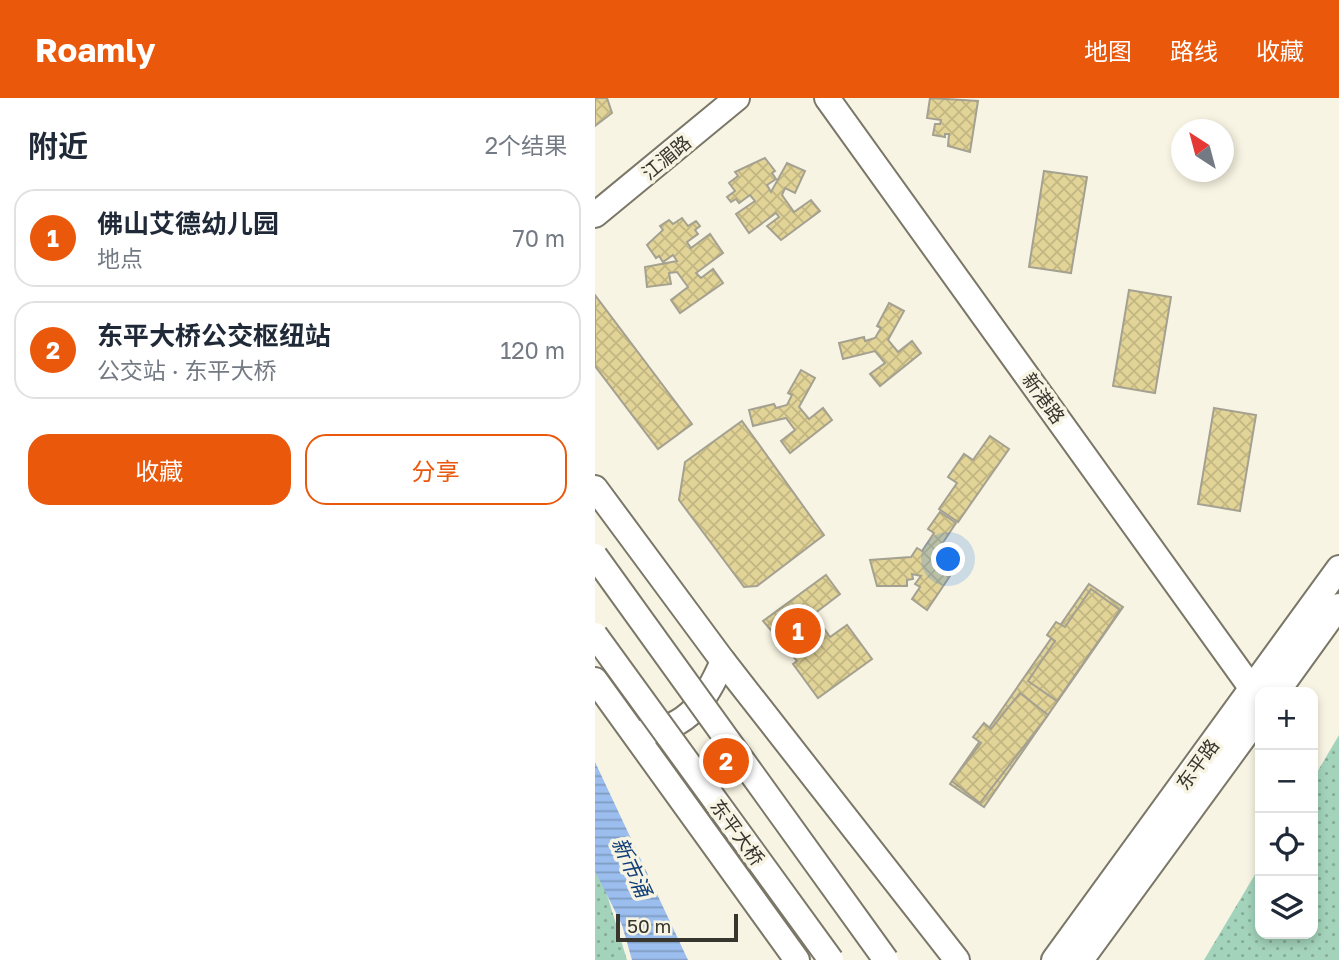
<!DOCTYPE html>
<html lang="zh">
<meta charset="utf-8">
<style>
:root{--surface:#fff;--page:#f2f2f3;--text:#1f2937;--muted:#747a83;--line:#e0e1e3;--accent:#ea580c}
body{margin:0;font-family:"Golos Text","Noto Sans SC",sans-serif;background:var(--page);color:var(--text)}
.controls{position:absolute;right:21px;bottom:21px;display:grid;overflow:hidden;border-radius:14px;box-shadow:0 4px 10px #0003}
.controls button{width:63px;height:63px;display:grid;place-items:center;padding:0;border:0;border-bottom:2px solid var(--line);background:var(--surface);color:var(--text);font:35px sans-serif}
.compass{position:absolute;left:576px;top:21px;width:63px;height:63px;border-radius:50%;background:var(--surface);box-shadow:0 4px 10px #0003;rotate:324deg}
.scale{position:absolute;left:21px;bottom:18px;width:122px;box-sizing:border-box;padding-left:7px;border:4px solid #36352e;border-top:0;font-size:19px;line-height:24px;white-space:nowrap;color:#36352e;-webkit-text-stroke:5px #f8f4e3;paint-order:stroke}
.you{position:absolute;left:354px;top:462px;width:24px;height:24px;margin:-18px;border:5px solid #fff;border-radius:50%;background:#1a73e8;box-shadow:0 0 0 10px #1a73e833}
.badge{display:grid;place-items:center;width:46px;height:46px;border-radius:50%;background:var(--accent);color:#fff;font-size:23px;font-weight:700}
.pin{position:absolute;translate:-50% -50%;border:4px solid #fff;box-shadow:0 2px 7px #0006}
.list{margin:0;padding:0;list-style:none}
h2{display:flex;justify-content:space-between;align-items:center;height:91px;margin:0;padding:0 28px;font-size:30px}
h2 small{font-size:23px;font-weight:400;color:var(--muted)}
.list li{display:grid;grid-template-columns:46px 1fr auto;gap:21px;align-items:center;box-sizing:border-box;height:98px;margin:0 14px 14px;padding:0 14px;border:2px solid var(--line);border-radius:21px}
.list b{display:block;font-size:26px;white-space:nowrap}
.list p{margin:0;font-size:23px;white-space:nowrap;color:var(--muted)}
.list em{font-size:23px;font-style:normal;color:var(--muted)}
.actions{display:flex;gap:14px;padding:21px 28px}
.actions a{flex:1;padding:16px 0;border:2px solid var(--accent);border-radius:21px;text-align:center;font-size:24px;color:var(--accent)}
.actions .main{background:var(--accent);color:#fff}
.icon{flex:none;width:38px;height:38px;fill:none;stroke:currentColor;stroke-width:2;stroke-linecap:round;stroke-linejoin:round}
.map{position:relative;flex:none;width:744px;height:862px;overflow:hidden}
header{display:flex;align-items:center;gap:42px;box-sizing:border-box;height:98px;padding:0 35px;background:var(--accent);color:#fff}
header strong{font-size:33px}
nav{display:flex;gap:38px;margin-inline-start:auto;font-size:24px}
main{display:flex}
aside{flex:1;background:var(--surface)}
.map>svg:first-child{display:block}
.park{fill:url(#park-dots)}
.water{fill:url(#water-rules)}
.building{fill:url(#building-cross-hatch);stroke:#a5a191;stroke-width:2}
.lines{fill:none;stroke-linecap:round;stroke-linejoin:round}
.secondary-casing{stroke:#7b7768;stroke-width:28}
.secondary{stroke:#fff;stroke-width:24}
.secondary-bridge-casing{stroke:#7b7768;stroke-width:28;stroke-linecap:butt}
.secondary-bridge{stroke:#fff;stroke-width:24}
.labels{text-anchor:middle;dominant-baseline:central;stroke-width:7;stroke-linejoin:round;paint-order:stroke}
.street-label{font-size:19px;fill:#36352e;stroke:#f8f4e3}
.water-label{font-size:21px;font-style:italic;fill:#124079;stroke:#f8f4e3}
</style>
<header>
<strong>Roamly</strong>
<nav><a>地图</a><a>路线</a><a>收藏</a></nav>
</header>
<main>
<aside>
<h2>附近<small>2个结果</small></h2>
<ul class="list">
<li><span class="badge">1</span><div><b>佛山艾德幼儿园</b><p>地点</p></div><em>70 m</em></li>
<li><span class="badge">2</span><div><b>东平大桥公交枢纽站</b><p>公交站 · 东平大桥</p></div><em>120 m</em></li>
</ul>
<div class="actions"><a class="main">收藏</a><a>分享</a></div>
</aside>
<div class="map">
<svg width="744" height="862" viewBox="0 0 744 862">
<defs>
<pattern id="park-dots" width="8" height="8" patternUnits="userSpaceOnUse" patternTransform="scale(1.75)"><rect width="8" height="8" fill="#a3d3ba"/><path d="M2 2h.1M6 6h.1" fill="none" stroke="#86ac98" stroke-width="1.8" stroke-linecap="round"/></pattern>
<pattern id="water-rules" width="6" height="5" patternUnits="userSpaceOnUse" patternTransform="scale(1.75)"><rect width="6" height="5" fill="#9bbeef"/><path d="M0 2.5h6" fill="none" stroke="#7f9bc2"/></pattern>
<pattern id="building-cross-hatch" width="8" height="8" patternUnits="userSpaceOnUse" patternTransform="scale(1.75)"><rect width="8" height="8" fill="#e2d397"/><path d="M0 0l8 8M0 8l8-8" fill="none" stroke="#c2b682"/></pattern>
</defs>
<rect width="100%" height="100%" fill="#f8f4e3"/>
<g class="park">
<path d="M744,637v225h-135l56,-94v68h53v-155z"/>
<path d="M0,770l10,20 22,72h-32z"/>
</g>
<path class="water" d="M0,664l93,198h-56l-10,-35 -27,-54z"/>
<g class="building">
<path d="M0,0h12l5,15 -17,13z"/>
<path d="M335,0l48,3 -8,51 -22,-6 1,-12h-4v3l-12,-2 2,-11h5l1,-4 -14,-2z"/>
<path d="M170,60l10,13 -3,2 4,6 -9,6 4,7 16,-29 18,8 -10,22 -10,-5 -3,7 12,17 17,-12 9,11 -39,29 -14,-14 12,-9 -3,-4 -27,20 -13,-19 19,-13 -5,-6 -11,8 -3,-4 -5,3 -4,-5 8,-6 -6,-8 9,-7 -3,-4z"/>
<path d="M449,73l43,6 -16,96 -42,-6z"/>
<path d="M87,120l6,8 8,-5 4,5 -5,4 3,4 -11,8 4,6 19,-14 13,19 -27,20 5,5 12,-9 10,14 -43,30 -9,-13 17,-13 -11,-15 -8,1 2,11 -24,3 -2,-20 32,-6 -4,-6 -10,7 -4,-6 -3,2 -9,-13 16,-15 -3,-4 9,-6 4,4z"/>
<path d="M534,192l42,7 -16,96 -42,-7z"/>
<path d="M0,197l97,129 -34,25 -63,-83z"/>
<path d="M294,205l15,8 -16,29 10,12 14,-11 9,12 -41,33 -10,-12 15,-11 -10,-12 -32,8 -4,-16 25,-6 1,4 10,-3 6,-10 -4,-2z"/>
<path d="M206,272l14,8 -16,29 10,12 14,-11 9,12 -42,33 -9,-12 14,-11 -9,-12 -33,8 -4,-16 25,-6 2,4 11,-3 5,-10 -4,-2z"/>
<path d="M619,310l42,7 -16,96 -42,-7z"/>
<path d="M147,323l82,114 -67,51 -13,1 -65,-87 6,-38z"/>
<path d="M395,338l19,13 -51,73 -19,-13 18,-26 -9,-6 16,-23 9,6z"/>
<path d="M345,414l16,11 -20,30 20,14 -29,43 -15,-11 8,-12 -5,-3 6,-8 -9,-2 1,5 -6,1v6h-30l-7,-26 41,-3 6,-9 5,3 12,-18 -6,-4z"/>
<path d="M231,477l14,19 -26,20 16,23 17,-12 25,34 -54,39 -25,-34 4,-3 -34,-40z"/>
<path d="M494,486l34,23 -139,200 -34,-23z"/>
<path d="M496,491l29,21 -63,91 -29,-20 27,-40 -8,-6 9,-13 9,5z"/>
<path d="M425,595l28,22 -68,88 -28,-22 29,-38 -8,-6 11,-14 7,6z"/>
</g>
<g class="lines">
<g class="secondary-casing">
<g id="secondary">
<path d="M232,0l433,602"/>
<path d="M0,117l142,-117"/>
<path d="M0,390l128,173 234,299"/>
<path d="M0,582l202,280"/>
<path d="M682,594l62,-86"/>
<path d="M49,634c45,-3 63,-34 79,-71"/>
<path d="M459,862l285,-392"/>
<path d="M486,862l179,-245"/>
</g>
</g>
<use href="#secondary" class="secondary"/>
<g class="secondary-bridge-casing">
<g id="secondary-bridge">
<path d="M0,458l291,404"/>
<path d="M0,537l236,325"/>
</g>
</g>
<use href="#secondary-bridge" class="secondary-bridge"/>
</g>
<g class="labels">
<g class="street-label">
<text transform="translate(71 59) rotate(-40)">江湄路</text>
<text transform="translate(449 300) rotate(54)">新港路</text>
<text transform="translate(602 666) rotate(-54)">东平路</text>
<text transform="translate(143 734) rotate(54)">东平大桥</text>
</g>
<g class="water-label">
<text transform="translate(37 769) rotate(65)">新市涌</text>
</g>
</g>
</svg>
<div class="controls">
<button>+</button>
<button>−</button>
<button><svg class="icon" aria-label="locate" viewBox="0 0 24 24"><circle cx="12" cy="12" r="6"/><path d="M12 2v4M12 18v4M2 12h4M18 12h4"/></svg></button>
<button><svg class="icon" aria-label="layers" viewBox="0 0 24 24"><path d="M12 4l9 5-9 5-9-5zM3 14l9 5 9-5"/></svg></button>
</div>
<svg class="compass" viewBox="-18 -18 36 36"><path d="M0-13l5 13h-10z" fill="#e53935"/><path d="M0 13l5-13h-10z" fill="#747a83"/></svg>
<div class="scale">50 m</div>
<div class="you"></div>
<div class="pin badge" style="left:203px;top:533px">1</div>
<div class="pin badge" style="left:131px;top:663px">2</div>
</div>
</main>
